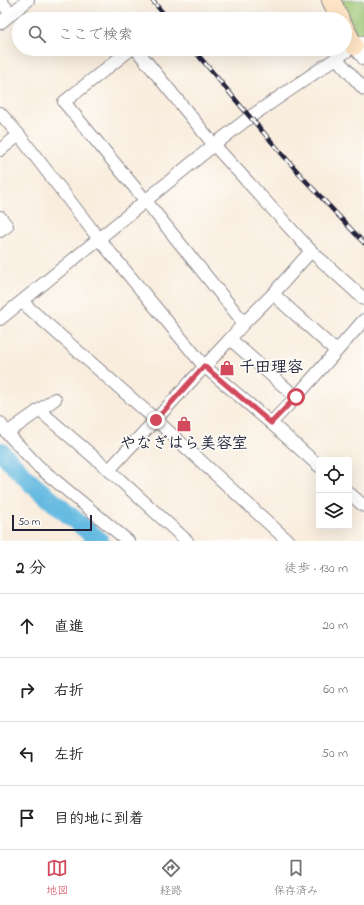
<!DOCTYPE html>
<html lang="ja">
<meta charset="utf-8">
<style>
:root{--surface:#fff;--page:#f6f6f6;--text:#202124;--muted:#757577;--line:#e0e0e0;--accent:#d1495b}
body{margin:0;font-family:"Indie Flower","Klee One",sans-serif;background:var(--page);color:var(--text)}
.controls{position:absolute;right:12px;bottom:12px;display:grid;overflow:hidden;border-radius:4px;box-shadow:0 4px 16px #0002}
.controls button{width:36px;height:36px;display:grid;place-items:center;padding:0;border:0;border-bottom:1px solid var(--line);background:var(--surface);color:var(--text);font:20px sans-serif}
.scale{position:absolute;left:12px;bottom:10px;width:80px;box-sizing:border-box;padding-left:4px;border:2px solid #22223b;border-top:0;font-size:11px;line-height:14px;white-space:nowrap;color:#22223b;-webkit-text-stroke:3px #fdfcf7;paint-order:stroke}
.stop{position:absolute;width:12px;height:12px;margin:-9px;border:3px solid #d1495b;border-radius:50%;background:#fff}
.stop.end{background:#d1495b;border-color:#fff;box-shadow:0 1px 4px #0008}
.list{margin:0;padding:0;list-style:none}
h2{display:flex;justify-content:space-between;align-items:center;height:52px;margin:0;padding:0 16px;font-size:17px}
h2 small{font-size:13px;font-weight:400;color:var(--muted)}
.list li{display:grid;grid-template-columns:26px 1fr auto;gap:12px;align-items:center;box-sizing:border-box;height:64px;padding:0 16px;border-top:1px solid var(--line)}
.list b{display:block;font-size:15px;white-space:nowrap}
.list em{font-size:13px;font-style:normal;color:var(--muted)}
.icon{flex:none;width:22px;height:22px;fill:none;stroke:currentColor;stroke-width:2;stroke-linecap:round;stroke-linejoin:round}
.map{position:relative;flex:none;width:364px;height:541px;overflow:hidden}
.search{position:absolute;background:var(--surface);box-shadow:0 4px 16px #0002;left:12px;right:12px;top:12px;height:44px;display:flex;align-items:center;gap:10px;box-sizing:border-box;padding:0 14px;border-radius:22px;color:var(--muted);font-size:15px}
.sheet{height:308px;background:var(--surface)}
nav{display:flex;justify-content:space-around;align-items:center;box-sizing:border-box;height:56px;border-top:1px solid var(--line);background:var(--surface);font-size:11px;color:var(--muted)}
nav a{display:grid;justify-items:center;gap:2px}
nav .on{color:var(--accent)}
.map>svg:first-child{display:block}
.green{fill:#9bc572;stroke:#5e7456}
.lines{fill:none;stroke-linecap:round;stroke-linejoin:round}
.river{stroke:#65bae1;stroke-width:19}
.street-casing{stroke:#8e888c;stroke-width:14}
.secondary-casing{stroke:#8e888c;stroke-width:20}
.street{stroke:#fff;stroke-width:12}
.secondary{stroke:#fee5c5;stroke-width:18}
.rail-casing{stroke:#22223b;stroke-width:4.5}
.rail{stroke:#fdfcf7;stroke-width:3;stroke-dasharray:9;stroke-linecap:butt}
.route{stroke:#d1495b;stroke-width:5}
.labels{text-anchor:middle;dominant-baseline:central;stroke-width:3.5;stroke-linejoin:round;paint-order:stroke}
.poi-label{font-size:16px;font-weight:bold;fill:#22223b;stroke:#fdfcf7;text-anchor:start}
</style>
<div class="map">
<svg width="364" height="541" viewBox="0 0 364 541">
<rect width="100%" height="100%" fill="#fdfcf7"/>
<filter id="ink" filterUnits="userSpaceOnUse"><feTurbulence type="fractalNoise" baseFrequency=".025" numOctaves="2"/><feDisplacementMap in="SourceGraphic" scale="8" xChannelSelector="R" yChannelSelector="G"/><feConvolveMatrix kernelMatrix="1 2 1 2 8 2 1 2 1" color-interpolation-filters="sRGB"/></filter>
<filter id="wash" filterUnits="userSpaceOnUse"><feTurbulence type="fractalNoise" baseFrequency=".012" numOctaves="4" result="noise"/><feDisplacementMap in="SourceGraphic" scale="16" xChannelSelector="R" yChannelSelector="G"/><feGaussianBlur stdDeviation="0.9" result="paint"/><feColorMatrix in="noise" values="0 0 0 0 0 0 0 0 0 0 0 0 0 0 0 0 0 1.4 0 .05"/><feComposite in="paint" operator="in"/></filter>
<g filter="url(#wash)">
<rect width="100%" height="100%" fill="#f9edde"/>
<path class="green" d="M340,0h24v32l-7,4z"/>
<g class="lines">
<path class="river" d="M0,451l32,33 68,57"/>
</g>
</g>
<g filter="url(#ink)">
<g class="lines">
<g class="street-casing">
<g id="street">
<path d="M0,0l11,14"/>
<path d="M0,23l28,-23"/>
<path d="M354,46l10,13"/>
<path d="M131,49l-67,53 81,98 99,123"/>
<path d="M136,49l78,96 97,106 53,48"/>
<path d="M337,59l27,30"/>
<path d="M0,113l19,22 80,104 105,127 67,57 48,43"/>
<path d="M0,150l19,-15"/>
<path d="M0,217l7,9 -7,5"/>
<path d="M273,294l63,57"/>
<path d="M22,302l134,118 132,121"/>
<path d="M0,319l214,-174 36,-28 104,-71 10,-4"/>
<path d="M230,339l66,58"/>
<path d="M39,410l70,60 78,71"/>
<path d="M0,423l7,10 32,34 89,74"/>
<path d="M271,423l25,-26 68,-77"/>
<path d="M7,433l48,-34"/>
<path d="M109,470l121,-131 14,-16 29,-29 38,-43"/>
<path d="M349,493l15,13"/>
</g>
</g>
<g class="secondary-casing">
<g id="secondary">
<path d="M331,0l9,19"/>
<path d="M345,28l9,18"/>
</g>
</g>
<use href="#street" class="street"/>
<use href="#secondary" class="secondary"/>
<g class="rail-casing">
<g id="rail">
<path d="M152,0l16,19"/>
<path d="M193,49l57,68 54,62 60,64"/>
</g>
</g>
<use href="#rail" class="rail"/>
</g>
</g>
<g class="lines" filter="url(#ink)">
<path class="route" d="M156,420l48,-54 67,57 25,-26"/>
</g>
<defs>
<g id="shop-bare" transform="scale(1.2)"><path d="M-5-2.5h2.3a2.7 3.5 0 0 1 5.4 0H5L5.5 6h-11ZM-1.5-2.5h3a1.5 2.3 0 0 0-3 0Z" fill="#d1495b" stroke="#fdfcf7" stroke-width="2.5" paint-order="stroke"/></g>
</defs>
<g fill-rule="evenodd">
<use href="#shop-bare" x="227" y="368"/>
<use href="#shop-bare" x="184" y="424"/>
</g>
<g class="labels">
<g class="poi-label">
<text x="239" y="368">千田理容</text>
<text x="184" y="444" text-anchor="middle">やなぎはら美容室</text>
</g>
</g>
</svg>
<div class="controls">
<button><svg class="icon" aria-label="locate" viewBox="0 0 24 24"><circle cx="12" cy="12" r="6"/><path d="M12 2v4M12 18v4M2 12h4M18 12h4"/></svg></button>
<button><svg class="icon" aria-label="layers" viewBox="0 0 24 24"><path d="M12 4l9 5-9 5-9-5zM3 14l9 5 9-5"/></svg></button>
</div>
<div class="scale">50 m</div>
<div class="stop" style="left:296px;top:397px"></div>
<div class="stop end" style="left:156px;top:420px"></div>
<div class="search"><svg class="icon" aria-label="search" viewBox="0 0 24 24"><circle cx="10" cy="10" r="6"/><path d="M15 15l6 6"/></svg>ここで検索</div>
</div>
<section class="sheet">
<h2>2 分<small>徒歩 · 130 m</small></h2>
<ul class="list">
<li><svg class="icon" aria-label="ahead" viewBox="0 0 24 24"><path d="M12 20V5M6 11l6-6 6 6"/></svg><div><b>直進</b></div><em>20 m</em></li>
<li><svg class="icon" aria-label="right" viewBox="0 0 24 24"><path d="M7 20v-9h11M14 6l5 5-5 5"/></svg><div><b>右折</b></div><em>60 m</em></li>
<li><svg class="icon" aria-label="left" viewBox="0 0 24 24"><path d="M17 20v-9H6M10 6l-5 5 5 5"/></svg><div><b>左折</b></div><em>50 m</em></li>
<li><svg class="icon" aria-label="arrive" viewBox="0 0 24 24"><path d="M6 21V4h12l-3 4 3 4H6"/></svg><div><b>目的地に到着</b></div></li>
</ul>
</section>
<nav>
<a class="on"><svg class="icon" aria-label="map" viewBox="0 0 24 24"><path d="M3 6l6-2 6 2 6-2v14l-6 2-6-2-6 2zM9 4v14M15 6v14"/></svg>地図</a>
<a><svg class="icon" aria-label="directions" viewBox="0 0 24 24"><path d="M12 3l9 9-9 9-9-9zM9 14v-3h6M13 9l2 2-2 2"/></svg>経路</a>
<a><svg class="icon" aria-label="saved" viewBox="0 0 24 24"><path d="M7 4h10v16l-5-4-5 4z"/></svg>保存済み</a>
</nav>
